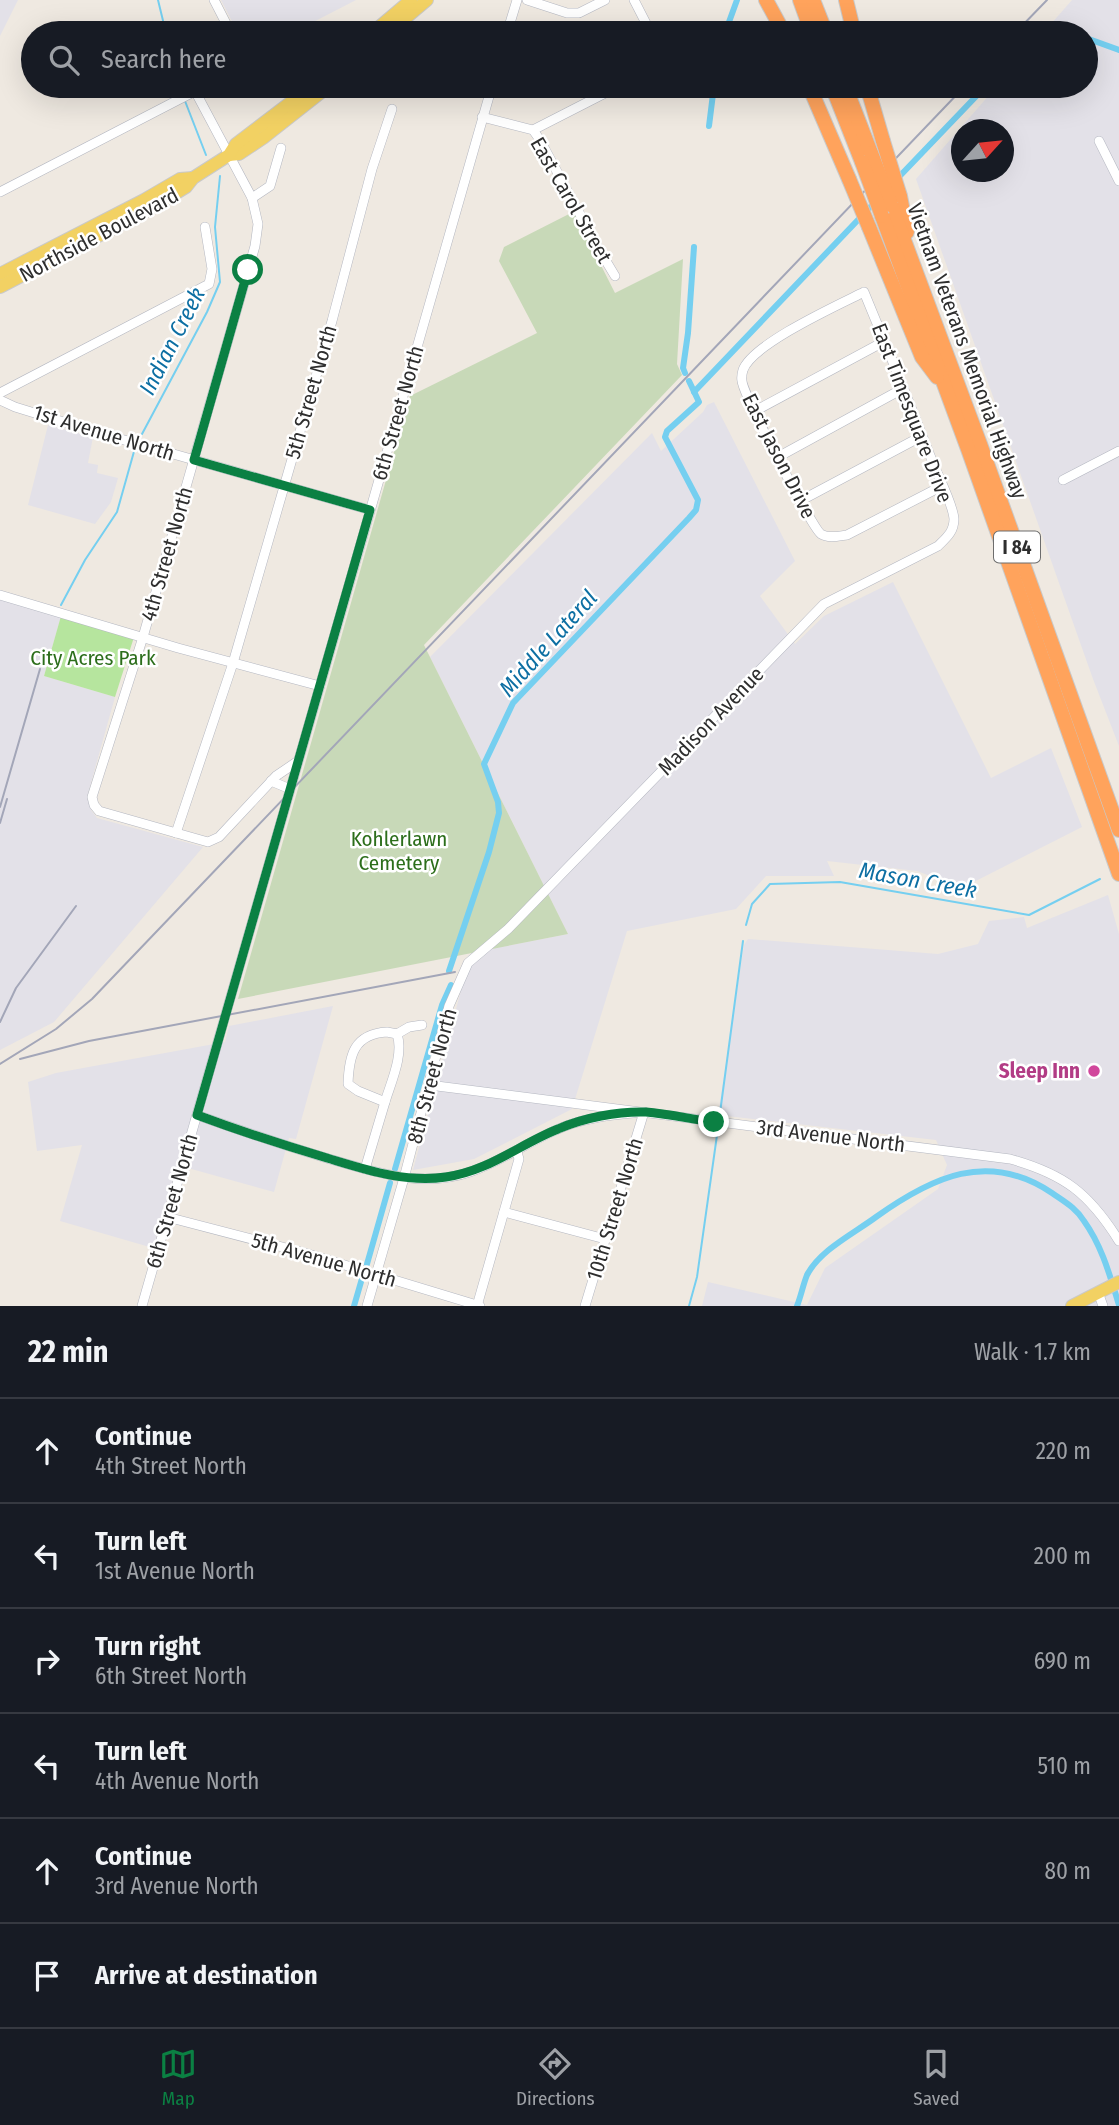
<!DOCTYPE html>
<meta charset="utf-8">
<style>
:root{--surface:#171b24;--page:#242831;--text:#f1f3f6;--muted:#9ea1a6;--line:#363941;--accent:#0b8043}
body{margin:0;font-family:"Fira Sans Condensed",sans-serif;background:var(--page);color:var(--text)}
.compass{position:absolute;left:951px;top:119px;width:63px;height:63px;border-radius:50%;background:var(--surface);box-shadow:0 7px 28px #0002;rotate:63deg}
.stop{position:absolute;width:21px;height:21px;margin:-16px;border:5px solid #0b8043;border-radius:50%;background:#fff}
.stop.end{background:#0b8043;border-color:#fff;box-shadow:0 2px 7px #0008}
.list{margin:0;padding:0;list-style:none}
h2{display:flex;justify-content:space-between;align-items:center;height:91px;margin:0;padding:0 28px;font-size:30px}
h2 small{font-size:23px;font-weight:400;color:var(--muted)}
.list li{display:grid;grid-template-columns:46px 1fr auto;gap:21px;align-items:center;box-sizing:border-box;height:105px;padding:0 28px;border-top:2px solid var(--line)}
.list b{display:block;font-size:26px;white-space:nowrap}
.list p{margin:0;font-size:23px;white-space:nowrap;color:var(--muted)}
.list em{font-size:23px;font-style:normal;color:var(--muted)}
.icon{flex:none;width:38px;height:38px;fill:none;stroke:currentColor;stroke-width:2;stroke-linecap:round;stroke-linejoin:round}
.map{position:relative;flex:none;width:1119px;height:1306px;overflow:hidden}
.search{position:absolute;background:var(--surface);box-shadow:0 7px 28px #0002;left:21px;right:21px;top:21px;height:77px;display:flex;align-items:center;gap:18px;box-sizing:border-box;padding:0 24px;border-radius:38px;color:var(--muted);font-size:26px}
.sheet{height:721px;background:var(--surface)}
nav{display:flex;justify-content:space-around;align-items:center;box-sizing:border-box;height:98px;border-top:2px solid var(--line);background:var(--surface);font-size:19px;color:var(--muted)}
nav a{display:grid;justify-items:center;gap:4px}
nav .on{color:var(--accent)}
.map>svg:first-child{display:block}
.industrial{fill:#e3e1e8;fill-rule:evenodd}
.green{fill:#b6e59e}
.cemetery{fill:#c8d9b8}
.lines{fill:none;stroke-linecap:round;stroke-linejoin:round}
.stream{stroke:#75cff0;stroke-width:2}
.canal{stroke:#75cff0;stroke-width:6}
.minor-casing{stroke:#b4b7c1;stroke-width:10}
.major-casing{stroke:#c9c9c9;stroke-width:14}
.highway-casing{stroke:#c9c9c9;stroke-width:16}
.minor{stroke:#fff;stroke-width:9}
.major{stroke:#f2d163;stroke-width:12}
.highway{stroke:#ffa35c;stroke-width:14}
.rail{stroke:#a3a6b8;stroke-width:2}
.highway-bridge-casing{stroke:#c9c9c9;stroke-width:16;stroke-linecap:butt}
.highway-bridge{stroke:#ffa35c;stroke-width:14}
.route{stroke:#0b8043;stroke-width:9}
.hotel-dot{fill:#d1479c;stroke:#fff;stroke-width:2.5}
.labels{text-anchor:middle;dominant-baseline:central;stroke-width:5;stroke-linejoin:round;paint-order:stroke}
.shield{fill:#fff;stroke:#6d6d6d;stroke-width:2}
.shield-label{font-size:19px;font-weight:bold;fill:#2e2e2e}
.street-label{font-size:21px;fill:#2e2e2e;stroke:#fff}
.park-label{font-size:21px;fill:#2c6e1b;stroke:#fff}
.hotel-label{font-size:21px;font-weight:bold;fill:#b23c85;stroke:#fff;text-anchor:end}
.water-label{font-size:23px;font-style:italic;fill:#0d6fa3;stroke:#fff}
</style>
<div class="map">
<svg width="1119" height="1306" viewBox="0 0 1119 1306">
<rect width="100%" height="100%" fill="#efe9e1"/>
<g class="industrial">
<path d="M0,0h18l-18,36z"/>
<path d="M221,0h135l-64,33h-54z"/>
<path d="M1072,0h47v746l-26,-67 -177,-500 81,-93h89v-53h-43zM962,130h42v42h-42z"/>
<path d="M714,402l81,159 -35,35 35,48 29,-28 69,-34 98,196 60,-30 31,79 -120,61 -45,-17 -90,-10 7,15h-68l-30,33 -109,22 -55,178 -98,50 -61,11 58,-217 97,-19 -138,-277 222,-224 9,18 42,-39 4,-7z"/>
<path d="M48,425l45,12 -5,26 10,2 -1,8 21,5 -7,24 -16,22 -67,-19z"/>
<path d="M0,599l61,17 -17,60 71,21 -28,100 4,13 6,8 106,29 -149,175 -54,28z"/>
<path d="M1108,895l11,39v372h-417l6,-24 99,23 18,-37 113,-79 9,-24 -11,-25 -218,-25 26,-170 4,-6 190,15 40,-10 11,-23 35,-4 3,11z"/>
<path d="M333,1006l-37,133 -7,-1 -15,54 -97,-27 -24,83 -93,-27 22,-76 -45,6 -9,-69 28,-9 169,-31 4,-16z"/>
</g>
<path class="green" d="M61,616l73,21 -19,60 -71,-21z"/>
<path class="cemetery" d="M569,214l7,2 39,77 68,-34 -6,105 5,11 -258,270 144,289 -330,65 172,-603 127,-63 -38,-72 5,-14z"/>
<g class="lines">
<g class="stream">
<path d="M158,0l8,33"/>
<path d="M179,86l3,6"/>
<path d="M185,101l21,54"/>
<path d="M142,434l65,-122 13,-30 -5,-55 5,-51"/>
<path d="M61,605l24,-45 32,-48 18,-64"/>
<path d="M746,925l6,-21 18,-20 70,-2 189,33 71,-36"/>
<path d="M720,1113l23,-172"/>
<path d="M689,1306l8,-29 21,-149"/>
</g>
<g class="canal">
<path d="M725,33l12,-33"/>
<path d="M1037,33c12,-11 22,-5 36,0"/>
<path d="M1086,38l33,12"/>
<path d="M709,126l5,-40"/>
<path d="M896,180l90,-94"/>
<path d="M685,373l-2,-5 5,-35 6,-86"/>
<path d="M694,392l182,-191"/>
<path d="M449,971l40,-119 10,-39 -1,-11 -14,-38 29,-61 176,-185 7,-8 2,-10 -33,-63 2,-6 32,-29 -10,-21"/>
<path d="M395,1169l47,-164 9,-20"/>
<path d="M367,1264l23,-81"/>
<path d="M354,1306l9,-31"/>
<path d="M797,1306c4,-10 6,-21 10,-31 13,-25 46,-41 69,-58 56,-40 112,-67 176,-24 13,9 24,15 32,28 18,25 26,55 35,84"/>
</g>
<g class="minor-casing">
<g id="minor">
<path d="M214,0l17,33"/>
<path d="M527,0l40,13h12l26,-13"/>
<path d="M634,0l17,33"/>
<path d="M507,33l10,-33"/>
<path d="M195,91l57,107"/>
<path d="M482,117l51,13 7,10 57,106 18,30"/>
<path d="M533,130l86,-44"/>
<path d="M1099,141l20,40"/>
<path d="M281,148l-11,38 -18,12 6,26 -3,22 -112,391 -51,160 2,8 5,6 109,31 11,-5 57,-61 22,-15"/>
<path d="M0,192l205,-106"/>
<path d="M0,393l209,-109 3,-15 -7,-42"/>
<path d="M0,400l15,7 81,25 274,78"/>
<path d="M755,411l130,-70"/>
<path d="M778,457l126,-69"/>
<path d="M1063,480l56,-29"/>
<path d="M800,501l122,-65"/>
<path d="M0,595l178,53 142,38"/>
<path d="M271,781l19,8"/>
<path d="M176,833l57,-170 99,-342 40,-152 20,-60"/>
<path d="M387,1032l10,2c7,21 -6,48 -12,68l-27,-11 -10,-7c1,-29 6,-50 39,-52z"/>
<path d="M397,1034l12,-7 13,-2"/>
<path d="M429,1085l581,74c54,15 79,34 109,82"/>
<path d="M197,1115c42,15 83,29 126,42 48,14 97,32 147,15 30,-10 56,-29 86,-42 27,-13 59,-15 88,-18l-59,194"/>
<path d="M365,1169l20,-67"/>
<path d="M504,1212l101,27"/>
<path d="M167,1217l138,36 175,53"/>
<path d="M1098,1292l5,14"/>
<path d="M142,1306l350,-1220"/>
<path d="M367,1306l37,-128 45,-172 19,-43 40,-34 316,-325 114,-58c8,-8 16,-14 16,-27 -1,-15 -15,-41 -21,-56 -22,-57 -45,-114 -69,-171 -26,13 -112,52 -121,78 -1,4 -2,7 -1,11 1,13 70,147 79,153 8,5 18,2 26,1l95,-49"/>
<path d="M477,1306l42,-147 -2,-7"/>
</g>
</g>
<g class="major-casing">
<g id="major">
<path d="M372,33l39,-33"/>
<path d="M388,33l39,-33"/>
<path d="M229,155l10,-1 24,-16 66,-52"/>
<path d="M0,274l144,-74 36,-21 13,-1"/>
<path d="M0,287l150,-78 36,-22 7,-9 36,-23 7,-11 76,-58"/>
<path d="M1072,1306l47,-24"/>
</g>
</g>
<g class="highway-casing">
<g id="highway">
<path d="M766,0l18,33"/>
<path d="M800,0l12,33"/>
<path d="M813,0l13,33"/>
<path d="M846,0l8,33"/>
<path d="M809,86l40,93"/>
<path d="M832,86l30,76"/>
<path d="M845,86l26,67"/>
<path d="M867,86l16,55"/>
<path d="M900,196l7,36"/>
<path d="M891,205l89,239 139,386"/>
<path d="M882,216l86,233 151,425"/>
<path d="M869,227l53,130 15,20"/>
</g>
</g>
<use href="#minor" class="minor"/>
<use href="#major" class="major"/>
<use href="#highway" class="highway"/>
<g class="rail">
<path d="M1015,33l32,-33"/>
<path d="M0,807l40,-138"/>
<path d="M0,823l7,-24"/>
<path d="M0,1022l16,-34 60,-82"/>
<path d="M20,1059l69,-18 366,-69"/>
<path d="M0,1064l56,-35 36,-30 873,-913"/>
</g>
<g class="highway-bridge-casing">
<g id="highway-bridge">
<path d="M883,141l17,55"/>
<path d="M871,153l20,52"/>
<path d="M862,162l20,54"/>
<path d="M849,179l20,48"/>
</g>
</g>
<use href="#highway-bridge" class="highway-bridge"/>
</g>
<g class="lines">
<path class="route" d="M248,270l-54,190 176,50 -173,605c43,16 86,30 130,43 40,12 78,25 119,19 43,-6 74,-33 112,-48 25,-11 60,-18 88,-17 22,2 45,7 68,10"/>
</g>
<circle class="hotel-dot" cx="1094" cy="1071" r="7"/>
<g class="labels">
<rect class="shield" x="994" y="531.5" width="46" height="31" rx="5"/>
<g class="shield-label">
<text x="1017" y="547">I 84</text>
</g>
<g class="street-label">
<text transform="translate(571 200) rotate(60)">East Carol Street</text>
<text transform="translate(99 235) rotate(-28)">Northside Boulevard</text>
<text transform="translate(967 351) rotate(70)">Vietnam Veterans Memorial Highway</text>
<text transform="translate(311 392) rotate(-74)">5th Street North</text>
<text transform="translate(398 413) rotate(-74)">6th Street North</text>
<text transform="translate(912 413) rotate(69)">East Timesquare Drive</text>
<text transform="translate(104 433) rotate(17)">1st Avenue North</text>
<text transform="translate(779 456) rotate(63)">East Jason Drive</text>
<text transform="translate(167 554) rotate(-74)">4th Street North</text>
<text transform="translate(711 721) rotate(-46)">Madison Avenue</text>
<text transform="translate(432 1076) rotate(-75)">8th Street North</text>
<text transform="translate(831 1136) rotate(7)">3rd Avenue North</text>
<text transform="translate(172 1201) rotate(-74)">6th Street North</text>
<text transform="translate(615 1209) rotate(-73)">10th Street North</text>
<text transform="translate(324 1260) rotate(16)">5th Avenue North</text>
</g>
<g class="park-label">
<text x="93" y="658">City Acres Park</text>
<text x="399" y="839">Kohlerlawn<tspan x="399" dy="24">Cemetery</tspan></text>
</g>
<g class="hotel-label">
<text x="1080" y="1071">Sleep Inn</text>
</g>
<g class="water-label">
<text transform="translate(172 341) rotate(-63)">Indian Creek</text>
<text transform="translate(548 643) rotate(-48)">Middle Lateral</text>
<text transform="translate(918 880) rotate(10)">Mason Creek</text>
</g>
</g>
</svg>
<svg class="compass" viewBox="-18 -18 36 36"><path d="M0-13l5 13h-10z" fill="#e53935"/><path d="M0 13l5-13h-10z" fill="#9ea1a6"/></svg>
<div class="stop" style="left:248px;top:270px"></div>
<div class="stop end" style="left:714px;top:1122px"></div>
<div class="search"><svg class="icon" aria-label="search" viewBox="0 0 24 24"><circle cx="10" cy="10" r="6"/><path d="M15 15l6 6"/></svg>Search here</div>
</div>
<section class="sheet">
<h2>22 min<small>Walk · 1.7 km</small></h2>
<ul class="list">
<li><svg class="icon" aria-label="ahead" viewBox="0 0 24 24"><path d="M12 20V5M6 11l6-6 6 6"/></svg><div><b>Continue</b><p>4th Street North</p></div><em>220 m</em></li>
<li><svg class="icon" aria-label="left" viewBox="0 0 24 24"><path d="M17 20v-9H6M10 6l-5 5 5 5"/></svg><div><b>Turn left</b><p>1st Avenue North</p></div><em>200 m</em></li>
<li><svg class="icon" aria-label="right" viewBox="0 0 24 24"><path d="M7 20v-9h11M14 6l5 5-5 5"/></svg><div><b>Turn right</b><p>6th Street North</p></div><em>690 m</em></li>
<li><svg class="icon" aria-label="left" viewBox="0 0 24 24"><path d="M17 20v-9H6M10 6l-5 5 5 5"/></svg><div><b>Turn left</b><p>4th Avenue North</p></div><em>510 m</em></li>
<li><svg class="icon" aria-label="ahead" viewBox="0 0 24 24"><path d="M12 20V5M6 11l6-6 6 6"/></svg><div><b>Continue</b><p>3rd Avenue North</p></div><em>80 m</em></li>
<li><svg class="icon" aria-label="arrive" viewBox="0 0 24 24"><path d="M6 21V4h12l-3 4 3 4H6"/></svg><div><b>Arrive at destination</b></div></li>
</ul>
</section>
<nav>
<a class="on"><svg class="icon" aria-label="map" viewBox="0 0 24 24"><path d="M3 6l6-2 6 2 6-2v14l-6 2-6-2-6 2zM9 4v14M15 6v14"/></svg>Map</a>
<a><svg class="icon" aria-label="directions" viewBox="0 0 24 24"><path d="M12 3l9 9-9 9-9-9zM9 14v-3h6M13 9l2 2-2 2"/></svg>Directions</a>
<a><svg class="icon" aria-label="saved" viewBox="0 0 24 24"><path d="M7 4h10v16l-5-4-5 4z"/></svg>Saved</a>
</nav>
